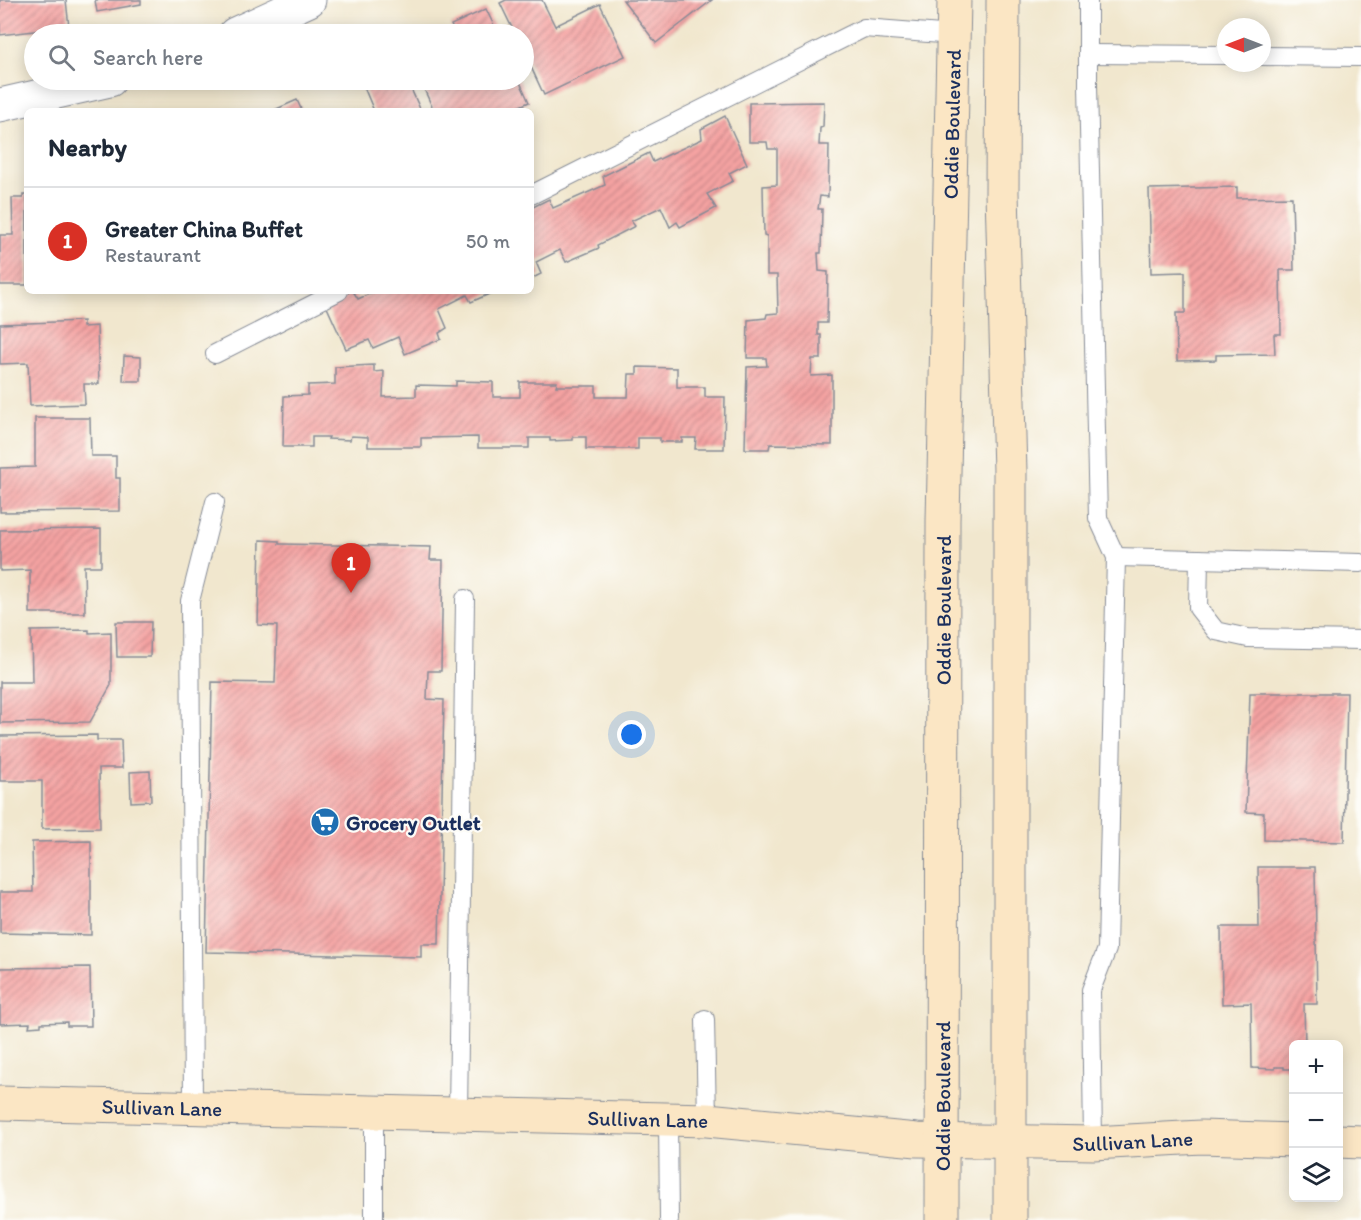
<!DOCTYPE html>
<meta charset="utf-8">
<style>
:root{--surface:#fff;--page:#f2f2f3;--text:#1f2937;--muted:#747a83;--line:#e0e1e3;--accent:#d93025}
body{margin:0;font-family:Itim,sans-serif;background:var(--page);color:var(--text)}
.controls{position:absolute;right:18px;bottom:18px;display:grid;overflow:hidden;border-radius:9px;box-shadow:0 3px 15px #0003}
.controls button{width:54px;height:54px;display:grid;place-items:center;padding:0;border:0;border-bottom:2px solid var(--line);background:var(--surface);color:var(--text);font:30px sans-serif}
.compass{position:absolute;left:1217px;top:18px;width:54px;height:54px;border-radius:50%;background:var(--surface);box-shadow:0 3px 15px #0003;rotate:270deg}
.you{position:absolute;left:632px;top:735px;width:21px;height:21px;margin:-15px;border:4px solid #fff;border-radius:50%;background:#1a73e8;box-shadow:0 0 0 9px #1a73e833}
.badge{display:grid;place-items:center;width:39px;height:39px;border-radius:50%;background:var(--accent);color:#fff;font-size:20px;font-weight:700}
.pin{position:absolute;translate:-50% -50px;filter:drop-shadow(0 2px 3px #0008)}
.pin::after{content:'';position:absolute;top:32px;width:21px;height:18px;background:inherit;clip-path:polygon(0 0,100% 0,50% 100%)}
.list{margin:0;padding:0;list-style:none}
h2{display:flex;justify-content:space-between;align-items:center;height:78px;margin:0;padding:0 24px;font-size:26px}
h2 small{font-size:20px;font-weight:400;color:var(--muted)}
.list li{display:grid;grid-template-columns:39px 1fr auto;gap:18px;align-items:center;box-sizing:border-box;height:108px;padding:0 24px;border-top:2px solid var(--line)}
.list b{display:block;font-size:22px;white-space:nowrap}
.list p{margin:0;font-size:20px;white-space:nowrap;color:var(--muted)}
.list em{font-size:20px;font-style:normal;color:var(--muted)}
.icon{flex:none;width:33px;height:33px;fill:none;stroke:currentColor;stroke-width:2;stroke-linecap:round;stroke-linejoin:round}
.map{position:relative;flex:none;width:1361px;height:1220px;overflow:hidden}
.search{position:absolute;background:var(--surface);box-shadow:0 3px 15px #0003;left:24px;top:24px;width:510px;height:66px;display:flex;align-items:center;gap:15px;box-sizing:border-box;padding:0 21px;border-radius:33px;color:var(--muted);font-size:22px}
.panel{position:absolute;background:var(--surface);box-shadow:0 3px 15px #0003;left:24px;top:108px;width:510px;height:186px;border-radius:9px}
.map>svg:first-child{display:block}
.building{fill:url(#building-hatch)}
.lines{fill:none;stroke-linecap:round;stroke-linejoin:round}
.lane-casing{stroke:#868b96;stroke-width:20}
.street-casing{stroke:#868b96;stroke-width:35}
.secondary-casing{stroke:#868b96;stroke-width:35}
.lane{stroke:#fff;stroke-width:18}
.street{stroke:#fff;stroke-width:33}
.secondary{stroke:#fbe6c4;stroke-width:33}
.labels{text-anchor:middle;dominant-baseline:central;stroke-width:4.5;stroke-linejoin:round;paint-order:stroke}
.street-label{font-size:21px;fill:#1b2f5e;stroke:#fdfcf7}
.poi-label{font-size:21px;font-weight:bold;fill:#1b2f5e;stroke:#fdfcf7;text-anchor:start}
</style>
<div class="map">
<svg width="1361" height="1220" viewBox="0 0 1361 1220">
<defs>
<pattern id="building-hatch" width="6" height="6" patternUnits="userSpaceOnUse" patternTransform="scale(1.5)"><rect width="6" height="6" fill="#f5a3a2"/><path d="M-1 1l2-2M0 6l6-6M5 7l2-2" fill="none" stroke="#c68587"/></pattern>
</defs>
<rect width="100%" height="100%" fill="#fdfcf7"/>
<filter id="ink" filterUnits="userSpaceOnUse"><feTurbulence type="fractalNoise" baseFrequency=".0167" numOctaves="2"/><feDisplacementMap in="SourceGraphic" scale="12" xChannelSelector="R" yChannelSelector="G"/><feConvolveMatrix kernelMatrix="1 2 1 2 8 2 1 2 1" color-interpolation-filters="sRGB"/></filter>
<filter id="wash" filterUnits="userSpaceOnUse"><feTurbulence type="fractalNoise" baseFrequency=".008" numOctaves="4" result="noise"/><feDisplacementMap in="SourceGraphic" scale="24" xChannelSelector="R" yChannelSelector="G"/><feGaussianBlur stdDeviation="1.35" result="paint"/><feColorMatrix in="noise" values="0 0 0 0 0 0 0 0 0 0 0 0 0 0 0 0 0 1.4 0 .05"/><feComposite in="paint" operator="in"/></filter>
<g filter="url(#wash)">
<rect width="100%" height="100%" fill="#f1e7ce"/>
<g id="blocks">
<g class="building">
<path d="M0,0h66l3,27 -69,8z"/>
<path d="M95,0h46v4l-44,8z"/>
<path d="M506,0h36l13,26 45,-22 25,52 -81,39 -20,-43v-18h-9l-15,-31z"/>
<path d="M623,0h89l-56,43z"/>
<path d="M486,9l12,25h-43l-4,-9z"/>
<path d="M361,80h46l14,31h-47z"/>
<path d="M444,80h75l10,22 -20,9h-75l-10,-22z"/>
<path d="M297,100l5,11h-30z"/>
<path d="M824,102l-1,25 -3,1 -1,17h10l-1,52 -8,-1 -2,13h4l-1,44h-3l1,18 9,1 -1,51h-9v12h3v24h-9l-1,17 21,-1v70l-62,-1 -1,5h-24l2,-82 20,-1 -1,-8h-19l1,-38 18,-2 1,-4 11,-1 -1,-38h-10v-39l-3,-1 -1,-49 14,-1v-36h-9l-1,-7h-18v-39z"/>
<path d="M725,116l22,48 -18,9 4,8 -26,13 9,14 -36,19 -3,-5 -7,5 -9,-20 -30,14 4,5 -37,19 1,3 -33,14 -6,-12 -24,12 5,12 -10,5v-71l18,-9 4,9 52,-23 -2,-9 46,-23 4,9 49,-23 -1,-10z"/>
<path d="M1237,187v11l55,-1 2,73h-14l1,64h-7l1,20 -59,1v5l-39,1 -1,-48h9v-41l-34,1 -2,-84z"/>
<path d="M23,195h4v90h-27v-50h13l-1,-37h11z"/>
<path d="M350,291h3l5,8 18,-8h120l-25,11 -4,-7 -28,14 8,19 -8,5 2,6 -36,15 -7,-17 -25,11 -4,-8 -23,9 -20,-44z"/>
<path d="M83,321v6l14,-1 2,58h-15l1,20 -55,2 -2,-43 -28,1v-40z"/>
<path d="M124,356l17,1v24h-18z"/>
<path d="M374,365v7l10,-1 -1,26 33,-1v-11l40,1v-5l37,1v15h27v-15h37l-1,4h40v11h32l1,-23h8v-7l40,1v19h28v10h20l-1,52h-29l1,-11h-14v4h-22v-4h-22v11h-52v-12h-13v3l-23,1v-3h-21v10h-51v-11l-57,1v9h-53v-10l-17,-1 -1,4 -22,-1 1,-2h-17v10h-29l1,-51 24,-1v-10l27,-1v-17z"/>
<path d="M35,418h55l1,38h25v22h4v33l-120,1v-44l35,-1z"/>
<path d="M101,529v37h-17l1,47h-55v-43l-30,1v-41z"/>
<path d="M260,540l19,1v3h3l149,3 -1,13h13l-2,111h-13l-1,28 17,1 -5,244h-18v13l-215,-5 6,-270 63,1 2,-57 -19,-1z"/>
<path d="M116,622h35l-1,35h-33z"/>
<path d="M89,630v3l22,-1v53l-21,37 -90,1v-41h32l-1,-51z"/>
<path d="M1250,693h97l-3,149 -80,-2v-27l-18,-1z"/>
<path d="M97,735v5h24l1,28h-23l1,60 -58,1v-48h-42v-45z"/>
<path d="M150,771l1,30 -20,1 -1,-30z"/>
<path d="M91,841v94l-91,-2v-41h33l-1,-50z"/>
<path d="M1258,867h57l2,137h-13l1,40h-11v25h-10v-2h-9v2l-23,-1 -1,-65 -29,1 -1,-77h38z"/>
<path d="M90,967l1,59h-24v-4l-26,1v3l-12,1 1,-4 -30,1v-56z"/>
</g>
</g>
</g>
<g filter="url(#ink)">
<use href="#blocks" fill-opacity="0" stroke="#868b96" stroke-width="1.5"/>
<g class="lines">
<g class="lane-casing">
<g id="lane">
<path d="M1088,0v85l10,433 18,39 -9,392 -16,41 2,153"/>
<path d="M1088,54l138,1"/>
<path d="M1262,56l99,1"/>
<path d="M531,195l333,-167 90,7"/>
<path d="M215,354l124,-63"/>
<path d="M1116,557l245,6"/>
<path d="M1199,559l-1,49 18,23 32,7 113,2"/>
<path d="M705,1019l2,101"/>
<path d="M193,1107l-3,-506 25,-99"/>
<path d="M374,1112v108"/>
<path d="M458,1114l7,-515"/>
<path d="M668,1119l1,101"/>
</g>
</g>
<g class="street-casing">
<g id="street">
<path d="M235,34l74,-34"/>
<path d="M0,105l110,-25"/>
</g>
</g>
<g class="secondary-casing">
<g id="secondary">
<path d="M1003,0l-1,193 8,278v749"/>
<path id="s1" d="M0,1103l707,17 210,20 176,3 108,-6 93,3"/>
<path d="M1338,1141l23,1"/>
<path id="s2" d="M942,1220l1,-699 11,-521"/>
</g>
</g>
<use href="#lane" class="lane"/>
<use href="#street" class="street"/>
<use href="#secondary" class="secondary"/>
</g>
</g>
<defs>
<g id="supermarket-disc" transform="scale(1.5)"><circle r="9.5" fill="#1f6fb2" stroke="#fdfcf7"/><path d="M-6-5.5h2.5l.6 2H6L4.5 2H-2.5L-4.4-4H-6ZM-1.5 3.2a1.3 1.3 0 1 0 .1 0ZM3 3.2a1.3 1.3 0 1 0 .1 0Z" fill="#fff"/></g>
</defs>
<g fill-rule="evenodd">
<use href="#supermarket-disc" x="325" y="822"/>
</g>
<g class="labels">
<g class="street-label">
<text stroke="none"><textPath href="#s2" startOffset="1096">Oddie Boulevard</textPath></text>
<text stroke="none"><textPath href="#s2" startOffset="610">Oddie Boulevard</textPath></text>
<text stroke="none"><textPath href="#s2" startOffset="124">Oddie Boulevard</textPath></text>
<text stroke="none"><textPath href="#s1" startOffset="162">Sullivan Lane</textPath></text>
<text stroke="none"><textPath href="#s1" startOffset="648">Sullivan Lane</textPath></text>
<text stroke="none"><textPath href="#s1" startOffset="1134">Sullivan Lane</textPath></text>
</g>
<g class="poi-label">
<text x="346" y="822">Grocery Outlet</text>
</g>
</g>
</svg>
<div class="controls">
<button>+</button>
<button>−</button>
<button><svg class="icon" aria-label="layers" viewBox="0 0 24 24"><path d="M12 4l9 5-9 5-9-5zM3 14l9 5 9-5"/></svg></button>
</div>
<svg class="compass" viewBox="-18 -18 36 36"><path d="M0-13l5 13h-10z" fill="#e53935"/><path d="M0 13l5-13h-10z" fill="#747a83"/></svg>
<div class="you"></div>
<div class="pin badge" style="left:351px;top:593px">1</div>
<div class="search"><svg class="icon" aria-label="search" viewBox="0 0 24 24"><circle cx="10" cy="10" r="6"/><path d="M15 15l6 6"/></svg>Search here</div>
<section class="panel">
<h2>Nearby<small></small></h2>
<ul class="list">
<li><span class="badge">1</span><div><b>Greater China Buffet</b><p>Restaurant</p></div><em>50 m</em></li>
</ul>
</section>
</div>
